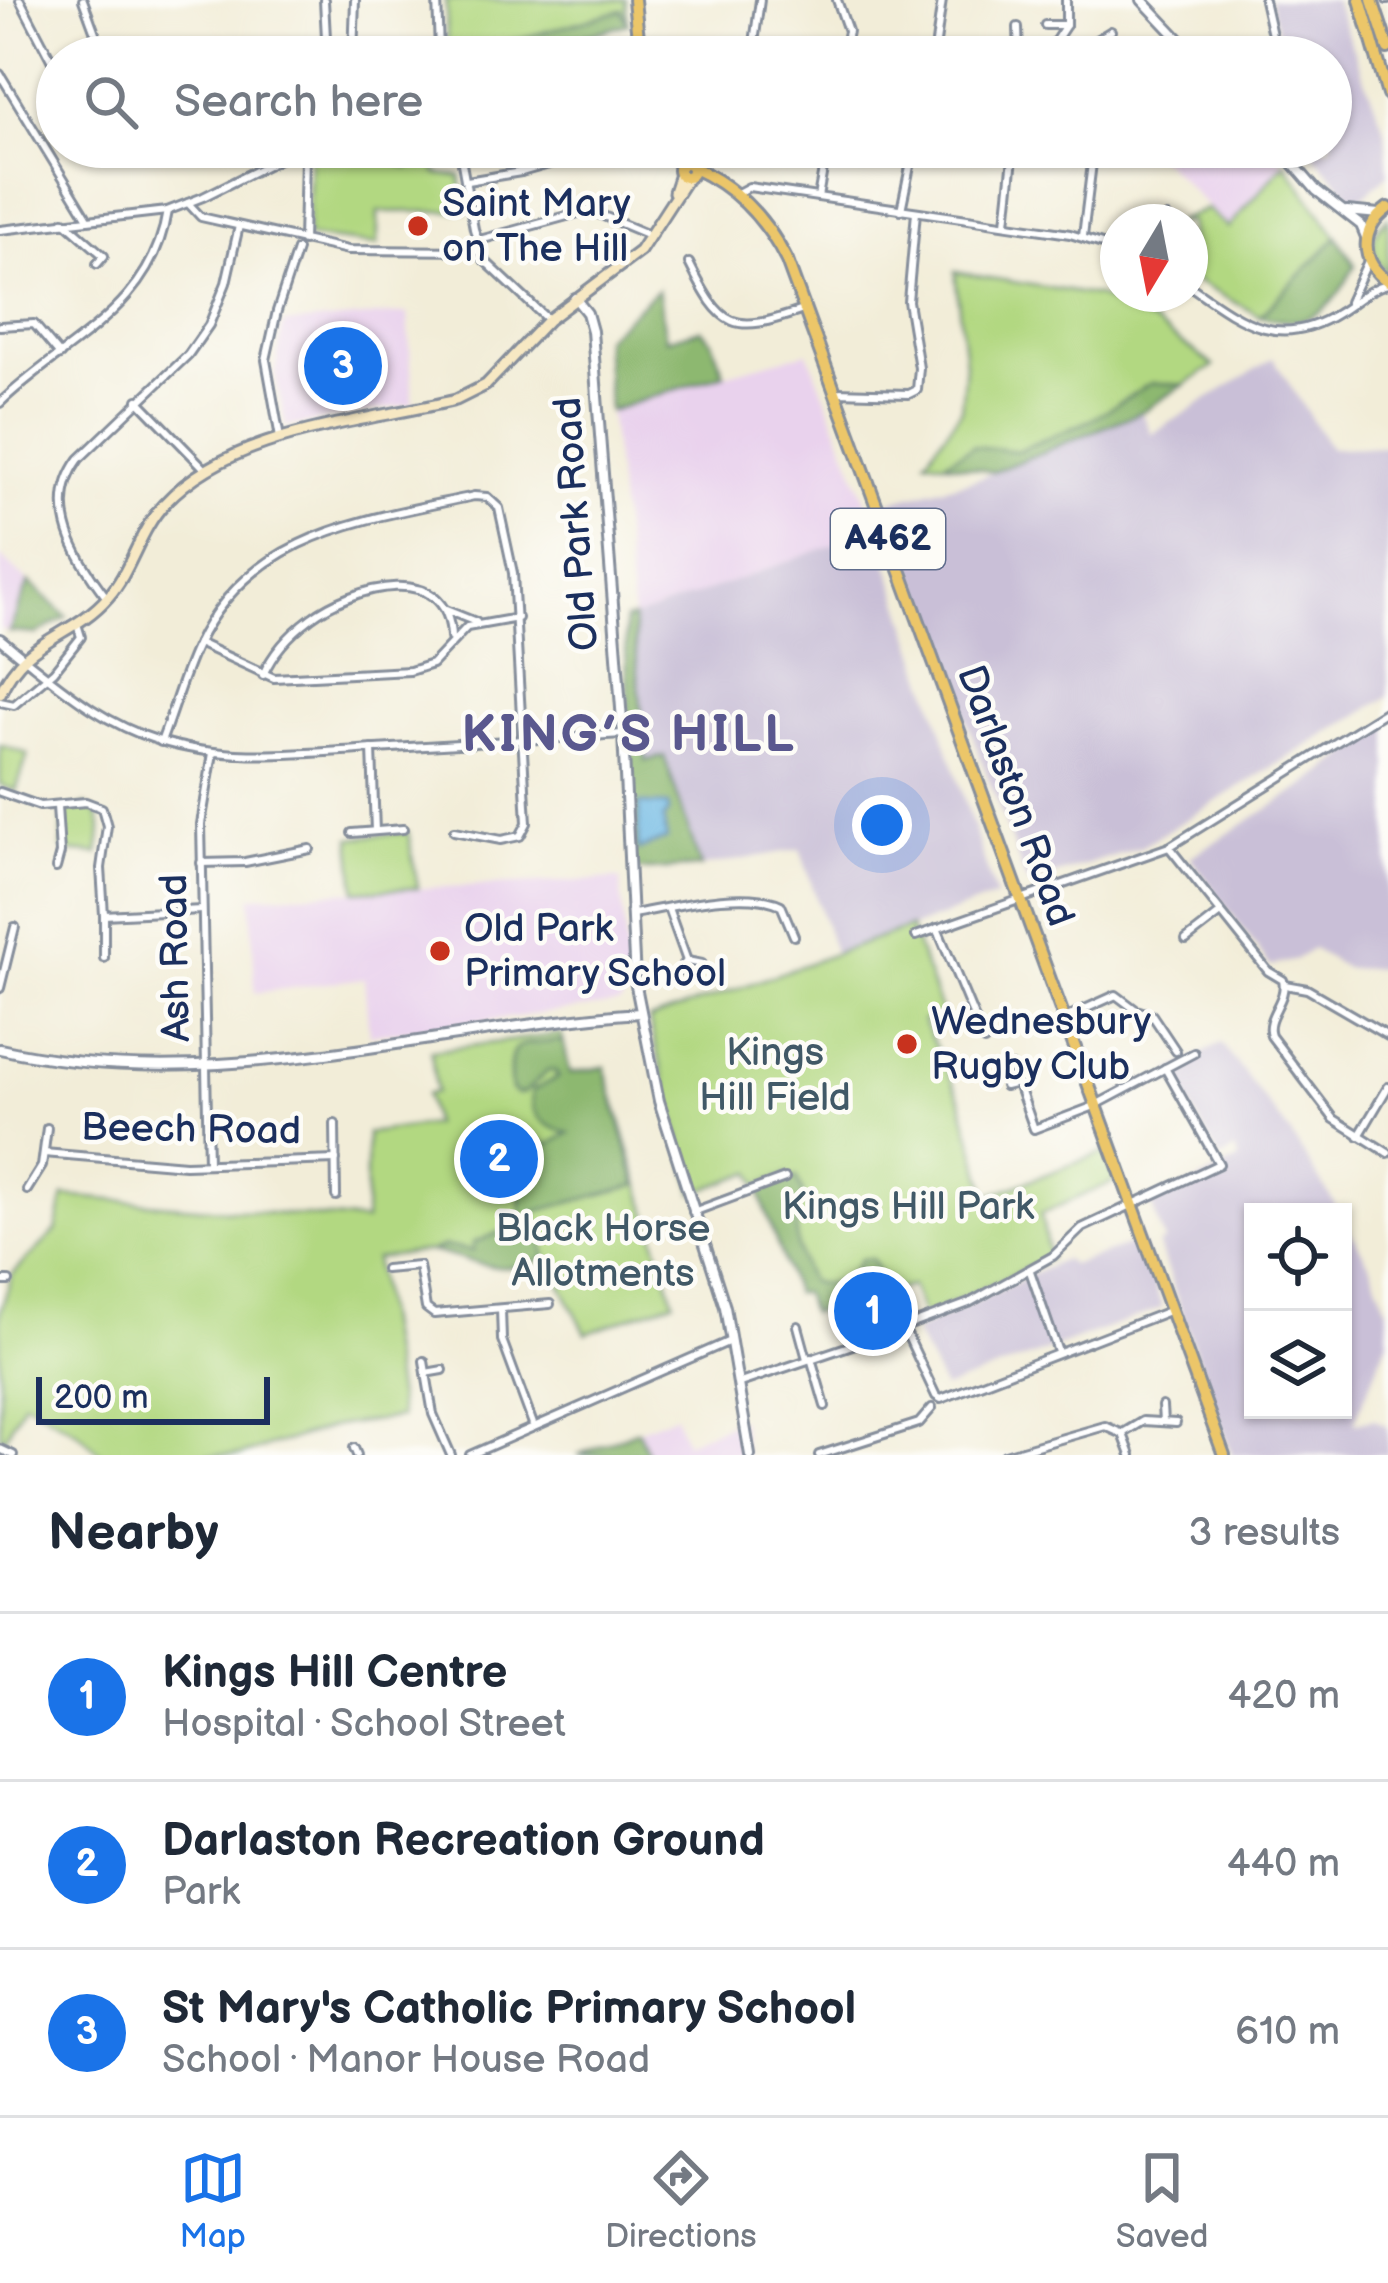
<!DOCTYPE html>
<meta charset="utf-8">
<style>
:root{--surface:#fff;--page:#f2f2f3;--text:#1f2937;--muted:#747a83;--line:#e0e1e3;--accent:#1a73e8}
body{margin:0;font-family:"Balsamiq Sans",sans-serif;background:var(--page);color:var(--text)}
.controls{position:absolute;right:36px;bottom:36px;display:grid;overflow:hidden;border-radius:0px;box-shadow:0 3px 9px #0004}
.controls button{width:108px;height:108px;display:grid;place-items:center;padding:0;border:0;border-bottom:3px solid var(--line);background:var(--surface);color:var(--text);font:60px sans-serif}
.compass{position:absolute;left:1100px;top:204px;width:108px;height:108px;border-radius:50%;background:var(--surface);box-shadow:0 3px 9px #0004;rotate:190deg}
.scale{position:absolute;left:36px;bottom:30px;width:234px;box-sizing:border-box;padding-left:12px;border:6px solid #1b2f5e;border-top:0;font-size:33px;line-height:42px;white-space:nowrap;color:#1b2f5e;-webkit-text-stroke:9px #fdfcf7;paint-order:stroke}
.you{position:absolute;left:882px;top:825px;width:42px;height:42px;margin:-30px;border:9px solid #fff;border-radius:50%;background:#1a73e8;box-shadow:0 0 0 18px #1a73e833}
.badge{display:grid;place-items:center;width:78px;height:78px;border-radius:50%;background:var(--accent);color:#fff;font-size:39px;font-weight:700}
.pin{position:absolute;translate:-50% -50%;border:6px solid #fff;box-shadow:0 3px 12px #0006}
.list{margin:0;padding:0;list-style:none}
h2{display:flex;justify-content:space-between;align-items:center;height:156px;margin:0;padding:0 48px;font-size:51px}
h2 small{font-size:39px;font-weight:400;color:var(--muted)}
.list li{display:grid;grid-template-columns:78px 1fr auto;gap:36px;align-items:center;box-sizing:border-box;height:168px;padding:0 48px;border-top:3px solid var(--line)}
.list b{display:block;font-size:45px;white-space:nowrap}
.list p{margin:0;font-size:39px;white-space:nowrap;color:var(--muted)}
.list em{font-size:39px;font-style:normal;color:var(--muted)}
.icon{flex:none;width:66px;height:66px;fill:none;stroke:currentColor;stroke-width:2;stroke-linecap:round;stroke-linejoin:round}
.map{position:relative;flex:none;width:1388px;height:1455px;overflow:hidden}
.search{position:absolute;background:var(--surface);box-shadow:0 3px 9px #0004;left:36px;right:36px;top:36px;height:132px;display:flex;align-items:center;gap:30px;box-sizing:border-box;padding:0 42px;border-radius:66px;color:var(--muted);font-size:45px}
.sheet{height:660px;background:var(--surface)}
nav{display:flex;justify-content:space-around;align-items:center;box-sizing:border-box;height:168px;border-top:3px solid var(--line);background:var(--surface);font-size:33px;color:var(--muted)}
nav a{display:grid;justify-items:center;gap:6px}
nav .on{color:var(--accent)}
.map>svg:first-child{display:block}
.built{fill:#e9d2ed}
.industrial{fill:#c9bfd7}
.green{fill:#b2d881;stroke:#668470;stroke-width:3}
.forest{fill:#8db86f;stroke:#547466;stroke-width:3}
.water{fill:#6ab7e3;stroke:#4273a0;stroke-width:3}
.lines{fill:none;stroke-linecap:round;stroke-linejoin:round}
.minor-casing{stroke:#868e9b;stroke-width:12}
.tertiary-casing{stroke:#868e9b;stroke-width:14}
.secondary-casing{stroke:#868e9b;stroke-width:15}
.primary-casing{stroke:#868e9b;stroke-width:16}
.trunk-casing{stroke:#868e9b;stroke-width:16}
.minor{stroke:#fff;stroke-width:6}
.tertiary{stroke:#fff;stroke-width:8}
.secondary{stroke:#f7e8c3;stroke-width:9}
.primary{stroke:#ecc669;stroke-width:10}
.trunk{stroke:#ecc669;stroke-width:10}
.poi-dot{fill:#c8321e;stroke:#fdfcf7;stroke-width:4.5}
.labels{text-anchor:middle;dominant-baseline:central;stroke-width:9;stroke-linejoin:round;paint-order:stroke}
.shield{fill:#fdfcf7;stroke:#5f6c8c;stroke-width:3}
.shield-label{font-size:36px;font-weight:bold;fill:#1b2f5e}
.poi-label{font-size:39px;fill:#1b2f5e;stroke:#fdfcf7;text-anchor:start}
.street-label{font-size:39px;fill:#1b2f5e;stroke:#fdfcf7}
.park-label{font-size:39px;fill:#415967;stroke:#fdfcf7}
.district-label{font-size:51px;font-weight:bold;letter-spacing:3px;fill:#5a588e;stroke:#fdfcf7}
</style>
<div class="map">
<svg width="1388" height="1455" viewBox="0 0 1388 1455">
<rect width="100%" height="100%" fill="#fdfcf7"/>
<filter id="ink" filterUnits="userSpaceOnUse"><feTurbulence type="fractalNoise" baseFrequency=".00833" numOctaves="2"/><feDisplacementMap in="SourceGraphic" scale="24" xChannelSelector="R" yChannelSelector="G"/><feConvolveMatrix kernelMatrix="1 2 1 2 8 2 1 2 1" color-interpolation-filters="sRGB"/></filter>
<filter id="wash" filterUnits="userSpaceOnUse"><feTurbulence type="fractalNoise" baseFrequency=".004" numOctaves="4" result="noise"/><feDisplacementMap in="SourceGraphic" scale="48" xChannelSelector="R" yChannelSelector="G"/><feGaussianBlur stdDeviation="2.7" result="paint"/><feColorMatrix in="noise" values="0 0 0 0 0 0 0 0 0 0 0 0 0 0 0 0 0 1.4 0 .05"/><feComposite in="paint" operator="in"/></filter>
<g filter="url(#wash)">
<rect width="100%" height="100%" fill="#f2edd8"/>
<g class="built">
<path d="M1149,147h120l16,16 -57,65z"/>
<path d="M408,313l5,91 -127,23 -11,-53 8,-50z"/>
<path d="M808,352l69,177 -244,89 -24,-207 81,-28z"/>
<path d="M0,556l29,26 -20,50 -9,-3z"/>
<path d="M620,879l10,112 -10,13 -251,31 -5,-57 -109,15 -4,-97z"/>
<path d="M675,1415l10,27 56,-23 5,36h-98l-10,-25z"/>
</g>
<g class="industrial">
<path d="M1270,0h64l51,130 3,44 -25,23 -10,1 -46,-51h24v-90h-47z"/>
<path d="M1273,358l57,90 58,-1v250l-247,150 -114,37 -140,-382 93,-24 161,-66 11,22z"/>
<path d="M877,529l119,368 -161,58 -35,-106 -99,18 -37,-110 -18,4 -13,-143z"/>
<path d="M1388,725v243l-41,1 -34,-20 -20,12 -23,5 -80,-109 115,-71z"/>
<path d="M1221,1043l69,90 50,79h-87v198h90v-192l29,50 16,44v29l-34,82 20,-4 14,8v28h-156l-74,-211 6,-3 -13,-37 88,-44 -4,-10 -15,9 -49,-88z"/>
<path d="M1141,1241l21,67 -218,81 -30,-57 150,-73 7,6z"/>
</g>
<g class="green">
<path d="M446,0h180l2,24 -110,33h-71z"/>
<path d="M316,147h59l8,11 26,10 16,-13 2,-8h8l1,27 24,2 7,35 -89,1v33l-71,-8 3,-84z"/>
<path d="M1285,163l52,74 -77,79 -70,-38v-56h-15l32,-13 21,19z"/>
<path d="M1388,218v56c-18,-18 -21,-39 0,-56z"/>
<path d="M955,272l142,24 57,27 60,43 -73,46 -148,60 -67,-13 35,-48 4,-48z"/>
<path d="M0,745l28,9 -12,37 -16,-6z"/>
<path d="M85,805c22,9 16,29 13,49l-33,-3 -3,-3 1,-36z"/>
<path d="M408,832l10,56 -62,3 -5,-53z"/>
<path d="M910,927l32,86 -19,8 38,79 27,96 117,-44 10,29 -74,33 8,44 -126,58 -12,-30 -100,26 -52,-121 29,-10 -2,-6 -29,11 -5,-14 -58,21 -45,-173z"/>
<path d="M561,1034l9,39 35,-6 69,234 -88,32 -40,-76c-41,23 -70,-2 -113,-5 -18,-2 -39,5 -58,7l25,158 -65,9 -94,29h-139l-23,-22 -55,-32 -19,37 -5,-2v-123l12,-38 44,-44 8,-35 301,25 2,-88 66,-9 -7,-30 10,-2 -5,-41z"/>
</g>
<g class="forest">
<path d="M622,10l6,14 -127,33h-23l12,-10z"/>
<path d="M1337,237l18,28c-22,45 -44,66 -95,51z"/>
<path d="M658,289l8,50 35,-10 11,12 12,33 -115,37 -5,-73z"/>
<path d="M1151,383l33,2 -43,27 -148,60 -49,-10 29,-16 44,5 72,-30z"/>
<path d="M29,582l38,35 -30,17 -28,-2z"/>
<path d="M633,618l13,143 18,-5 37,111 -67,4 -9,-251z"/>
<path d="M563,1040l7,33 35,-6 32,118 -103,27 12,45c-37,22 -75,4 -114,-6l12,-5 29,5v-8l49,-20 -4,-75 7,-8 11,-2 13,7 20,-12c-22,-5 -41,-17 -37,-42l26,-14 -3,-6h-7l-24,22 -8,1 -5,-5c-5,-54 8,-42 52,-49z"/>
<path d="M796,1177l7,16c-10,34 -10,56 7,88 22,9 40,-2 50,-22h12l17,32 -79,22 -7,-20h-9l-35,-102z"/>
<path d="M638,1430l10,25h-70z"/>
</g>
<path class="water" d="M639,804l29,1 1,7 -6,7 4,20 -29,11z"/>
</g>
<g filter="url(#ink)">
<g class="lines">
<g class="minor-casing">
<g id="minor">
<path d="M20,0l37,71"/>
<path d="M83,0l15,41"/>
<path d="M324,0l3,57"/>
<path d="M837,0l11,31 -5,26"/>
<path d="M1264,0l13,57"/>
<path d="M1387,0h1"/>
<path d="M1045,25h21"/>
<path d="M1018,27l1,30"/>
<path d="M596,39l3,18"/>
<path d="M1056,42c21,11 36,1 55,-11"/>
<path d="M353,57l2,-57"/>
<path d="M433,57l6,-8 -2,-49"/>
<path d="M752,57l8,-57"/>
<path d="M934,57l8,-57"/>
<path d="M1045,57l21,-32v-25"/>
<path d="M0,74l87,143"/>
<path d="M459,147l15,82 10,31 64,60"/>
<path d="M516,147l5,25"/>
<path d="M302,149l3,7 -2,85"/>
<path d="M467,181l54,-9 88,-25"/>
<path d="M736,194l13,-7 321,47 48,15"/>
<path d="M818,197l9,-50"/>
<path d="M188,203l13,14 147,33 131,1"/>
<path d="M901,210l13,-63"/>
<path d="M64,221l40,35 -7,8"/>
<path d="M1165,222l2,-5"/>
<path d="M1006,223l8,-75"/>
<path d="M0,230l167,-19 36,-14 100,-50"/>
<path d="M1083,236l11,-89"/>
<path d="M476,241l113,-31 60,25"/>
<path d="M689,263c33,66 43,72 114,47"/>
<path d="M1190,286c50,35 88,65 148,27 17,-10 31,-25 50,-29"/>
<path d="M1349,302l19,-41"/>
<path d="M0,326l34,-2 26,31"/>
<path d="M837,392l72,2 8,-4 2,-22 -11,-67 8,-89"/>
<path d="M138,400l68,70"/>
<path d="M0,403c64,-62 152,-93 167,-192"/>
<path d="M280,438l-14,-78 11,-49 20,-61"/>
<path d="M107,598c-31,-40 -63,-91 -28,-139l109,-104 21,-30 17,-42 13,-57"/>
<path d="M446,610l30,12"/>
<path d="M198,643l76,35 136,-7 22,-7 35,-37 51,-9"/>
<path d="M25,659c42,33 80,65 132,81 71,23 146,13 219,9 82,-5 165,-10 247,-15"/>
<path d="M263,675c10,-23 28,-42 48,-57 41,-31 138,-59 140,20"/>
<path d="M0,702l14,3 40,-34 27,-34 -4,-13"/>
<path d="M161,742c12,-31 21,-65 35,-95 53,-115 169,-127 278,-151l13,1 12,11 14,65 14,250 -7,13 -19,4 -47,-9"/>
<path d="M372,749l3,82"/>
<path d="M0,792l40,14 46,-4 16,6 5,18 -6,42 3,47 98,-5"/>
<path d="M352,833l51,-4"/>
<path d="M1169,847l99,124 15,9c5,21 -19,36 -12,56l63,83 54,34"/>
<path d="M201,863l44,-1 65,-13"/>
<path d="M56,868l4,-15 -3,-47"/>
<path d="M668,908l19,53"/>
<path d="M633,914c39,-7 112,-26 148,-9l13,31"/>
<path d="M104,915v43"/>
<path d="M937,928l47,113"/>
<path d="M916,936l253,-89 219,-137"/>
<path d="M1186,940l35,-27"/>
<path d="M676,973l11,-12 15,3"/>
<path d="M1285,985l22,4 81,47"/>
<path d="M0,988l15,-61"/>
<path d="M1065,1018l51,-23 20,15 16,5 24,36"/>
<path d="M1012,1067l22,62 58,-22 102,-54"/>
<path d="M1005,1086l12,-3"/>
<path d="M335,1124l1,72"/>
<path d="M1359,1136l29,-49"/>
<path d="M44,1153l141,12 151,-5"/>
<path d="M208,1163l-7,-339 12,-71"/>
<path d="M27,1190l15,-24 5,-38"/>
<path d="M693,1212l92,-34"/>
<path d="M385,1269l34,-3 7,42 8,6 116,-10"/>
<path d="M1030,1271l28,81"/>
<path d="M0,1281h9"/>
<path d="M501,1309l1,31 31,84"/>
<path d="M798,1326l9,33"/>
<path d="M904,1328l32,68 5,3 228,-88"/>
<path d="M886,1334l83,-31 84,-47 29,-28 137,-64 -54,-96"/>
<path d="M811,1358l14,48"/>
<path d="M424,1361l9,53 18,41"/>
<path d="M426,1373l17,-3"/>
<path d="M740,1383l136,-46"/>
<path d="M1162,1406l1,16"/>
<path d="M1123,1433l20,-12 33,2"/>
<path d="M354,1448l3,7"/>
<path d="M0,1449l13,6"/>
<path d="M470,1455l260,-114"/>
<path d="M819,1455l100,-32 13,-15"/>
<path d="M1005,1455l100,-29 18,8 8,21"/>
</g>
</g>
<g class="tertiary-casing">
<g id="tertiary">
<path d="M1142,0l54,57"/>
<path d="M1279,147l37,43 45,35 5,12"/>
<path d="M1347,211l32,3"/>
<path d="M575,298l12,15 5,18 31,403 12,247 24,120 66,206 25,148"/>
<path d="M0,639l22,18"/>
<path d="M0,1049c215,48 425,-21 640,-36"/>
</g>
</g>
<g class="secondary-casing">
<g id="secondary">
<path d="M674,192l6,-18"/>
<path d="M0,694c25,-57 72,-56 108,-97 24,-27 31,-67 57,-94 69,-74 198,-80 291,-103l30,-15 62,-65 92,-69 48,-74"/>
</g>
</g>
<g class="primary-casing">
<g id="primary">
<path d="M634,0l6,57"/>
<path d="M672,147l8,20"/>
<circle cx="686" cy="170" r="7"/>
<path d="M694,168c42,19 72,51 93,93l437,1194"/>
</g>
</g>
<g class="trunk-casing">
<g id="trunk">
<path d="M1360,0l28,95"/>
<path d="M1372,0l16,48"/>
<path d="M1388,208c-28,20 -29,54 0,73"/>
</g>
</g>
<use href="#minor" class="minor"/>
<use href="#tertiary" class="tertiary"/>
<use href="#secondary" class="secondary"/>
<use href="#primary" class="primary"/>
<use href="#trunk" class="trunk"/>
</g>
</g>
<g class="poi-dot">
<circle cx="418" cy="226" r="12"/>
<circle cx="440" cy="951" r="12"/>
<circle cx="907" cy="1044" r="12"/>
</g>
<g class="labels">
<rect class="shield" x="831" y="509" width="114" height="60" rx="9"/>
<g class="shield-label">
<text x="888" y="539">A462</text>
</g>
<g class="poi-label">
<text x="442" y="204">Saint Mary<tspan x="442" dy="45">on The Hill</tspan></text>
<text x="464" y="929">Old Park<tspan x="464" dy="45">Primary School</tspan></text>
<text x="931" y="1022">Wednesbury<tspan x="931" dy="45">Rugby Club</tspan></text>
</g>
<g class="street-label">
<text transform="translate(577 524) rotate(-94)">Old Park Road</text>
<text transform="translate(1015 796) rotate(70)">Darlaston Road</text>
<text transform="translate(176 958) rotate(-91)">Ash Road</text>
<text transform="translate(191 1130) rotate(1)">Beech Road</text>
</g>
<g class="park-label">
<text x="775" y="1053">Kings<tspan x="775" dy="45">Hill Field</tspan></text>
<text x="908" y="1207">Kings Hill Park</text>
<text x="603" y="1229">Black Horse<tspan x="603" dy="45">Allotments</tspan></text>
</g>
<g class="district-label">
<text x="629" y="735">KING’S HILL</text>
</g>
</g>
</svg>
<div class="controls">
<button><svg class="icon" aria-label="locate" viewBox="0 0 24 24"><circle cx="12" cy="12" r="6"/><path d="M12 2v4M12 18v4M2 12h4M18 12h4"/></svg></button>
<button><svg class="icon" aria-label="layers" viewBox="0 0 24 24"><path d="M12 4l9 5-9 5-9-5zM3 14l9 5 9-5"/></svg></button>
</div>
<svg class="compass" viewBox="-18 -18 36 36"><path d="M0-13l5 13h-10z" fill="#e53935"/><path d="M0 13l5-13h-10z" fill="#747a83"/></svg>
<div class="scale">200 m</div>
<div class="you"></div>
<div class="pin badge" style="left:873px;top:1311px">1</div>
<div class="pin badge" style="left:499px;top:1159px">2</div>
<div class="pin badge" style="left:343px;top:366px">3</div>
<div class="search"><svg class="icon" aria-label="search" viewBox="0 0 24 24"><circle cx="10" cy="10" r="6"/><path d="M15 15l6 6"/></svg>Search here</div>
</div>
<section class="sheet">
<h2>Nearby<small>3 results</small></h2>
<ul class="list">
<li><span class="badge">1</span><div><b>Kings Hill Centre</b><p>Hospital · School Street</p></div><em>420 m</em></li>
<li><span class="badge">2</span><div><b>Darlaston Recreation Ground</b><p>Park</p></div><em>440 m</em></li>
<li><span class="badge">3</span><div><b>St Mary's Catholic Primary School</b><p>School · Manor House Road</p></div><em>610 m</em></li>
</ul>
</section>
<nav>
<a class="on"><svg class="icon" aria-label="map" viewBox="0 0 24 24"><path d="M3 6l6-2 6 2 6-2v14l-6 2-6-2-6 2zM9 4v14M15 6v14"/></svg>Map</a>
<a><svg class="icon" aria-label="directions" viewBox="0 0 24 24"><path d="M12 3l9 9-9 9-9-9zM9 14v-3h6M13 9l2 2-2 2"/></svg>Directions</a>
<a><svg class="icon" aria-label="saved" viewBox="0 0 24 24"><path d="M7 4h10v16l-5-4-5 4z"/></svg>Saved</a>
</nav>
